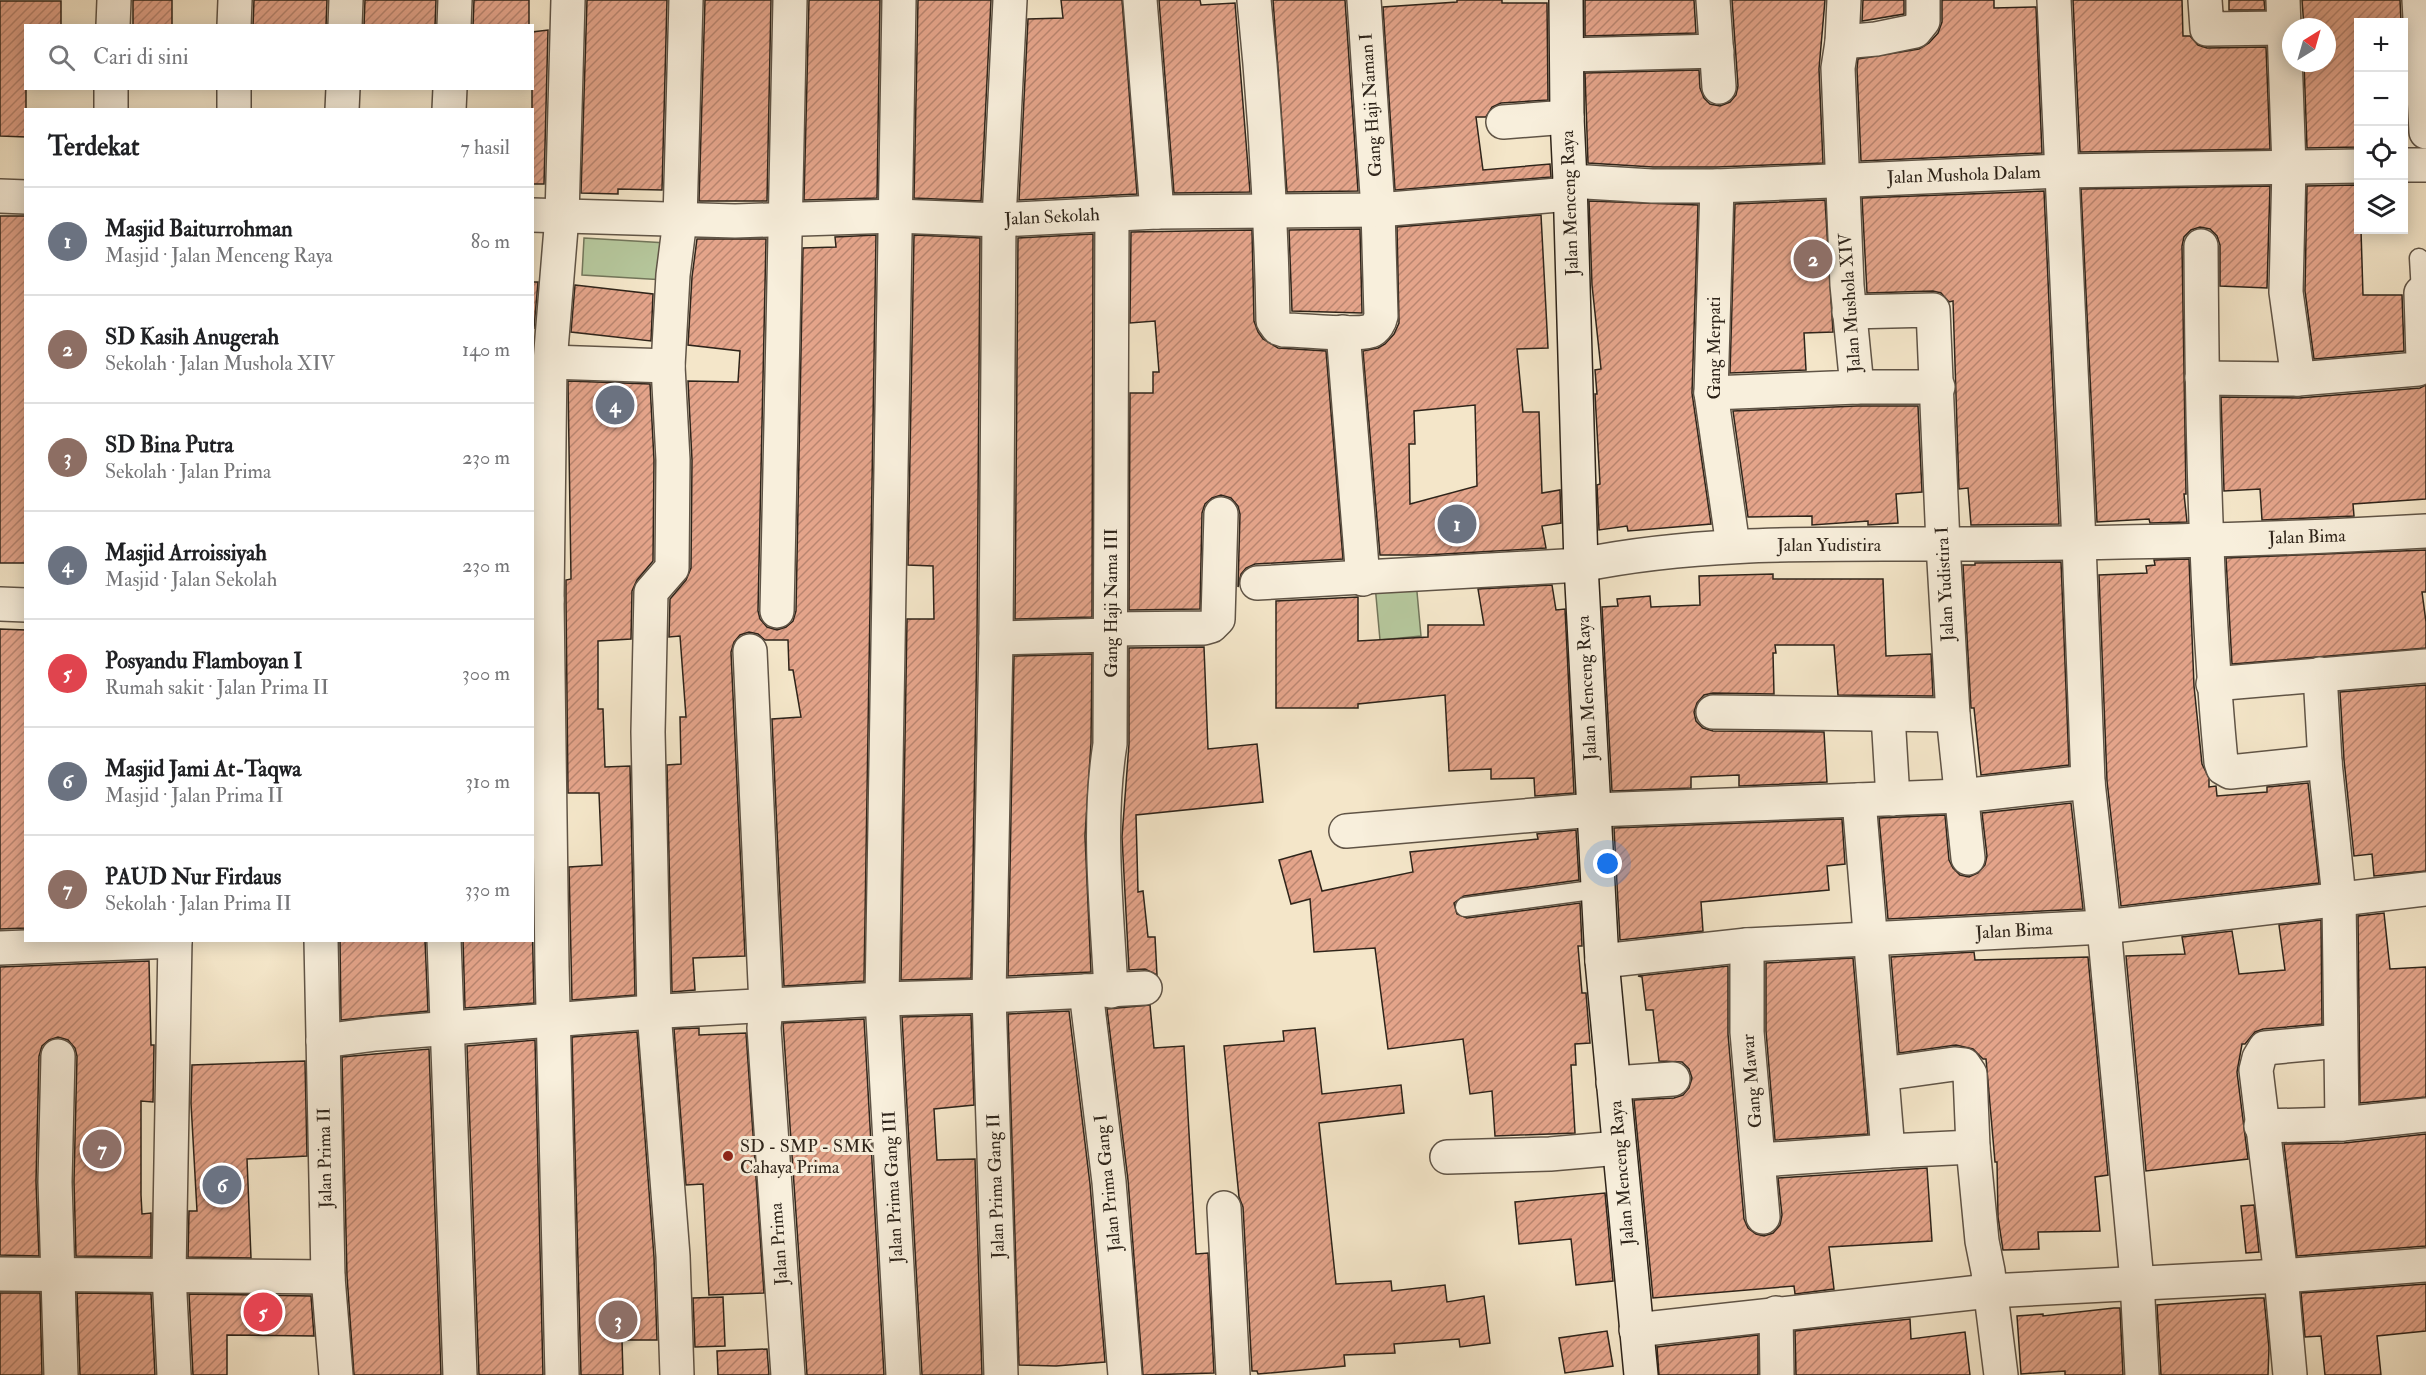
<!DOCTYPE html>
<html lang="id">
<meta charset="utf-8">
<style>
:root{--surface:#fff;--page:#f2f2f2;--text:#202124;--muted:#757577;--line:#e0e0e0;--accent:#b45309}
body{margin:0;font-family:"IM FELL Double Pica",serif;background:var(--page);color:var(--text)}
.controls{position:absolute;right:18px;top:18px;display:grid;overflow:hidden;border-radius:0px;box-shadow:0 3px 15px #0003}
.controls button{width:54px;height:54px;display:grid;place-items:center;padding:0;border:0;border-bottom:2px solid var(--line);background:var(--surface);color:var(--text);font:30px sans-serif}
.compass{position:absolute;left:2282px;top:18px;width:54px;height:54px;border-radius:50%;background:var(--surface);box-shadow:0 3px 15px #0003;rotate:37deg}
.you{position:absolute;left:1608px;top:864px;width:21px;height:21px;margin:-15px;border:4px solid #fff;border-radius:50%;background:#1a73e8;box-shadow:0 0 0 9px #1a73e833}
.badge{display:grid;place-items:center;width:39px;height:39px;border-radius:50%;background:var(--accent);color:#fff;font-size:20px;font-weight:700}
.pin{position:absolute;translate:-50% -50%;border:3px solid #fff;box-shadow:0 2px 6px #0006}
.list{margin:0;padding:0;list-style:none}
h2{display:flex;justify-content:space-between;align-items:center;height:78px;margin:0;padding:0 24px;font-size:26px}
h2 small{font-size:20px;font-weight:400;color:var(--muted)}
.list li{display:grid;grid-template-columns:39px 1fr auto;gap:18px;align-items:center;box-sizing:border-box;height:108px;padding:0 24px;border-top:2px solid var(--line)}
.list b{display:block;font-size:22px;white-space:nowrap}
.list p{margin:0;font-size:20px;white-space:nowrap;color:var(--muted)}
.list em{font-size:20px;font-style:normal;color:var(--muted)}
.icon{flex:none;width:33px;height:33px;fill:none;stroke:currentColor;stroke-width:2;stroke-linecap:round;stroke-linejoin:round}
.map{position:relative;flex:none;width:2426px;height:1375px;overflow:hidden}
.search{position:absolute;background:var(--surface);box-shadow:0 3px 15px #0003;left:24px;top:24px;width:510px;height:66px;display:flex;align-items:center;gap:15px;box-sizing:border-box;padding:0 21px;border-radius:0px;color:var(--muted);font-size:22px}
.panel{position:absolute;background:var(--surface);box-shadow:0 3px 15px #0003;left:24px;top:108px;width:510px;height:834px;border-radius:0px}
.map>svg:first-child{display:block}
.pitch{fill:#b5c69b;stroke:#72755a;stroke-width:1.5}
.building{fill:url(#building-hatch);stroke:#2e241a;stroke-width:1.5;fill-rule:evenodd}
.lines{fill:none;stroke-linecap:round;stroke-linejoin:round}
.lane-casing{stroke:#605446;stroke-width:21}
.street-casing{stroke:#605446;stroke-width:36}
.secondary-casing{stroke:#2e241a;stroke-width:36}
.lane{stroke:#f8efdc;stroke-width:18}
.street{stroke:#f8efdc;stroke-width:33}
.secondary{stroke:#f8efdc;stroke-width:33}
.poi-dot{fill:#8f2418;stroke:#f8efdc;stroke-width:2}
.labels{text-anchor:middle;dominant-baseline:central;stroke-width:6;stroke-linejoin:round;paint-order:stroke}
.street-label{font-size:18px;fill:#2e241a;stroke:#f8efdc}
.poi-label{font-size:18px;fill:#2e241a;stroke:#f8efdc;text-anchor:start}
</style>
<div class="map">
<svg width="2426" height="1375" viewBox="0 0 2426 1375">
<defs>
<pattern id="building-hatch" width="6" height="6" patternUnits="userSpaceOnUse" patternTransform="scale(1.5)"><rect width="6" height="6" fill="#e4a48a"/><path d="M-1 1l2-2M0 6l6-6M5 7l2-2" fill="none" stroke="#b98570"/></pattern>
</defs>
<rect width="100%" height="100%" fill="#f4e6c9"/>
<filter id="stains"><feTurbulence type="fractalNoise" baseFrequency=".00333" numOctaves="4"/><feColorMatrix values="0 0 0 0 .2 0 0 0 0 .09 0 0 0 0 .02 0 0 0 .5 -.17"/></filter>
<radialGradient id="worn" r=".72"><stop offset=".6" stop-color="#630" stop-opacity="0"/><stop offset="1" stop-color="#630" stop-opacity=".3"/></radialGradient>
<g class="pitch">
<path d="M584,238l83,5 -2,37 -83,-5z"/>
<path d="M1416,581l5,55 -41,4 -5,-55z"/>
</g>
<g class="building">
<rect x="133" y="0" width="39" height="26"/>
<path d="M254,0h73l-1,26h-73z"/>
<path d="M365,0h71l-1,26h-71z"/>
<path d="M474,0h55v26h-56z"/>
<path d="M587,0h80l-5,190 -44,-1v5l-37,-1z"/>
<path d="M705,0h66l-4,201h-68z"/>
<path d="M809,0h71l-3,198 -73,2z"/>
<path d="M918,0h73l-10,201 -67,-3z"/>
<path d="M1061,0h61l15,194 -118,6 9,-181 35,-1z"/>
<path d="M1159,0h41l1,5 34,-2 15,189 -76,1z"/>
<path d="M1273,0h72l13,191 -71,1z"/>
<path d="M1457,0h45v3h45l1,97 -47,3 -9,4 -6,10h-10l7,53 67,-6 1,13 -156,13 -12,-183 74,-5z"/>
<path d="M1585,0h109l2,33 -111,3z"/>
<path d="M1732,0h93l-6,69 4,94 -106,4h-64l-65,-4 -3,-90 114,-3 1,18 4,10 6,6 10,2 10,-4 6,-7 2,-9z"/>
<path d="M1863,0h41v14l-42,7z"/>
<path d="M1942,0h52v8l42,-1 6,146 -181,8 -4,-92 1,-10 61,-10 10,-6 9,-10 4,-11z"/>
<path d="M2073,0h109l1,36h7l8,9 9,3 59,-1 4,102 -190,3z"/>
<path d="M2229,0h35l1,10h-36z"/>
<path d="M2302,0h98l1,22h-43v86l-2,1 1,38 -50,1 -3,-85h23v-36h-23z"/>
<path d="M0,1h61v25h-35v111l-26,-1z"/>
<path d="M548,30l-4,154h-12v-152z"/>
<path d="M2355,185l1,40 2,-1v6h3l2,65h39l2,56 -90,8 -9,-68 2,-105z"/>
<path d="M2270,186l-3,102 -47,-2v-41l-3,-9 -7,-7 -10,-2 -9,3 -7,7 -2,9 4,248h-2l3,28 -37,1 -1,-4 -52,3 -16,-333z"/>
<path d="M2044,191l15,333 -88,1 -3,-37 -9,1 -6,-188 -4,1 -8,-9 -8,-2 -66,2 -5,-95z"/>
<path d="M1825,200l8,132 -29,1 2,37 -76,3 5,-169z"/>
<path d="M1589,201l109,4 -6,188 19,131 -83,7 -1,-5 -28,4 -2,-45 3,-1 -5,-90h2l-2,-24 6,-1 -9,-84z"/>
<path d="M1541,215l7,133 -31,1 6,63h16l3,81 18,-3 1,33 -19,3 4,22 -120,7h-46l-17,-204 15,-3 7,-4 9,-10 5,-11 -2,-96zM1475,405l2,81 -67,18 -1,-60h6l-1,-33z"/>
<rect x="0" y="216" width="26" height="347"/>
<path d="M1360,229l2,84 -70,-2 -3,-81z"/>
<path d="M1252,230l2,91 4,11 5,7 15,9 48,3 17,208 -88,5 -9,4 -5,6 -3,13 2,-73 -2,-8 -7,-8 -10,-3 -9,3 -7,6 -3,9 -2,96 -71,1 1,-217h23v-21h6l-4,-51 -25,2 1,-91z"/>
<path d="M1093,234l-1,383 -77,2 3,-381z"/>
<path d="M876,235l-12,746 -80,5 -12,-267 29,-2 -8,-47h-4l-1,-30h-23l-7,-6 -9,-2 -9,3 -6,7 -3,10 14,304 -52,2 2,32 -23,2 -5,-227 14,-1 -1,-47h6l-6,-81 -11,1 1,-38 16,-19 5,-12 1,-108 -4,-79 50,1 2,-31 -52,-6 4,-68 5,-38h69l-8,372 2,8 7,8 10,3 9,-3 7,-6 3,-10 7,-363 33,-1 -1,-10z"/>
<path d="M914,235l66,3 -3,400 -6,340 -70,2 6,-361h27l-1,-53 -25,-1z"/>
<path d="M532,282h6l-4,46 -2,-1z"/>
<path d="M575,285l78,9 -2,47 -80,-9z"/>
<path d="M568,381l82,3 4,76 -1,101 -16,19 -5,11 -1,48 -33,2v68h5l2,58 25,-1 5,229 -63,5 -3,-133 33,-2 -3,-72h-31l-2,-193v-20l5,-1z"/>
<path d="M2426,385v114l-73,5 1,12 -92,4 -2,-31 -36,2 -3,-94 78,1 121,-10z"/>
<path d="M1857,406h61l4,86 -26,2 2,29 -30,2v-4l-56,4v-9l-64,1 -15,-106z"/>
<path d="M2426,550v42h-4l4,30v26l-194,16 -6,-106z"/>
<path d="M2189,559l5,127 8,78 7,14v9l7,-1 1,10 50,-4v-5l41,-4 11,100 -198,23 -14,-125 -8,-206 48,-2 -1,-7 9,-1 -1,-5z"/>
<path d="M2061,562l8,203 -88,10 -7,-67h-3l-8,-143h12v-2z"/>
<path d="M1773,574v5h110l3,77 45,-2 2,42 -95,-1 -4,-50h-59l1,8h-3l1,41 -61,-1 -9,2 -7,8 -3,9 2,9 7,7 10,3 111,1 3,50 -88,4v-11l-48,2v11l-79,3 -10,-184 16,-1 -1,-7 33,-3 1,11 49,-2 -1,-29z"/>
<path d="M1552,585l4,25 9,-1 9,184 -39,3 -1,-18 -43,1v-10l-42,2 -4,-76 -87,9v4h-82v-107l82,-4v44l70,-4v-12h56l-6,-36z"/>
<path d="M0,629l26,1v298l-26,1z"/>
<path d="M1204,647l4,102 49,-5 6,58 -127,13 2,77 5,-1 5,46h7l2,38 -12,-6 -16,1 -7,-133 7,-93v-96z"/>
<path d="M1092,654l-1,89 -6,93 6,136 -83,4 6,-320z"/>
<path d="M2426,685v186l-52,5 -2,-22 -18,2 -10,-96 -4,-68z"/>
<path d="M2071,803l12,106 -195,10 -9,-101 66,-3 4,45 4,8 7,7 9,2 9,-4 7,-8 2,-9 -5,-43z"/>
<path d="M1842,819l3,45 -18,2 2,24 -128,12 2,29 -83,9 -6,-112z"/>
<path d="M1576,830l3,50 -115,16 -10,7 3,11 10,4 113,-15 2,43h-4l4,47h4l4,50 -15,1 1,21h-5l4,68 -80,3 -3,-45 -22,3 -7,-55 -75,10 -13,-101 -61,4 -4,-53 -19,5 -12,-44 32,-9 11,40 91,-19 -3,-20 128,-13 -1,-5z"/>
<path d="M532,912l2,91 -69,5 -2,-68h69z"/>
<path d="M2384,913l6,56 36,-2v130l-66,6 -2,-187z"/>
<path d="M2321,920l1,104 -59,5 -8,3 -10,12h-3l-5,28 11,87 -102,12 -20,-215 59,-2 -3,-17 50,-6 7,43 46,-4 -6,-45z"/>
<path d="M340,940h85l3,71 -87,9z"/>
<path d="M1974,952l1,8 113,-3 20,218 -13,2 5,54 -62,1 1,17 -36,1 -5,-33 -1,-55h-2l-9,-103h-3l-10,-10 -17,-4 -57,8 -8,-96z"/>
<path d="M1853,958l15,176 -93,6 -9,-109v-68z"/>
<path d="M149,961l2,84h3l-1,57 -12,-1v94l1,19 9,-1v44l-75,-1 -2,-74 3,-126 -2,-8 -7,-8 -10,-3 -9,3 -7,6 -3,10 -3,126 3,74 -39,-1v-288z"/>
<path d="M1728,966v68l16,185 4,9 8,6 8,2 9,-3 7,-8 2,-10 -4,-37 149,-10 5,73 -103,6 5,42 -39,5 -1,-8 -141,12 -19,-198 40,-2 9,-3 6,-7 3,-10 -3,-9 -7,-7 -23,-1 -6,-51h-7l-4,-33 -4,-1z"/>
<path d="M1150,1005l4,43 30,-2 12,208 12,-1 6,120 -71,2 -15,-195 -21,-171z"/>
<path d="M1069,1011l21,173 15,178 -49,4 -37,-1 -11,-351z"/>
<path d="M971,1015l3,90 -40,4 3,51 38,-1 7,216h-60l-20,-358z"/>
<path d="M864,1019l20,356h-77l-24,-352z"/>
<path d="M699,1028v7l47,-2 18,260 -55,2 -6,-111 -17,1 -12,-156z"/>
<path d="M1315,1028l7,66 79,-9 3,28 -85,10 17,161 55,-3 1,10 53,-6 2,17 37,-6 6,47 -30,4 -1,-8 -65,5 1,9 -51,2 1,11 -87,8 -1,-3h-5l-9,-164 -4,-10 -15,-151 60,-5 -1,-10z"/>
<path d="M637,1032l17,225 3,83h-35l1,35h-42l-9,-338z"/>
<path d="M535,1040l8,335h-64l-12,-329z"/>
<path d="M429,1049l12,326h-87l-7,-99 -5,-219z"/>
<path d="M305,1061l2,95 -60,3 4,99 -63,-1 1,-46h8l-6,-108 1,-38z"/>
<path d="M2426,1134v112l-129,10 -13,-112 60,-1z"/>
<path d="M1605,1193l8,88 -37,4 -5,-46 -52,5 -4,-42z"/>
<path d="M2254,1205l5,47 -13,1 -5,-47z"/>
<path d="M2426,1284v47l-49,5 4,39h-56l-4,-39 -16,1 -4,-44z"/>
<path d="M0,1293h40l2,82h-42z"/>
<path d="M77,1293l74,1 4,81h-75z"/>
<path d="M189,1294l122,2 3,40 -87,-1v40h-34z"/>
<path d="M723,1297l2,49 -30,1 -2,-49z"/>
<path d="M2255,1298h9l5,50 -1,27h-107l-4,-70z"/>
<path d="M2114,1308h6l3,67h-58v-4l-44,3 -4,-58 26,-2v2z"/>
<path d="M1910,1319l1,20 54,-7 5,43h-174l-1,-44z"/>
<path d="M1607,1331l6,35 -48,7 -6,-35z"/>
<path d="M1758,1335v40h-99l-2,-28z"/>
<path d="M767,1349l2,26h-51l-1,-24z"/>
</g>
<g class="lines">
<g class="lane-casing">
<g id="lane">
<path d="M2419,258l2,35"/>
<path d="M1465,907l134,-18"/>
</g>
</g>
<g class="street-casing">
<g id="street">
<path d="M899,0l-17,999 21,376"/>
<path d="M1140,0l17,212"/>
<path d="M1254,0c11,107 17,213 19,321l5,7 6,2c21,0 69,6 86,1 6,-2 10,-10 11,-15l-3,-106 -14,-210"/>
<path d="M1713,0l6,87"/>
<path d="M2054,0l25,543 9,239 16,145 33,354 5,94"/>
<path d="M2205,0l2,29 78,-1"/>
<path d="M2283,0l6,167 -3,125 12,87"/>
<path d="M2419,0l7,132"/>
<path d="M113,26l1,-26"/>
<path d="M234,26l1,-26"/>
<path d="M345,26l1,-26"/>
<path d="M454,26l1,-26"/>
<path d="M1842,42l34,-3 39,-8 8,-10v-21"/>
<path d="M1568,55l149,-4"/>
<path d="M111,110v-22"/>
<path d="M234,110v-22"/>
<path d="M342,110l1,-22"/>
<path d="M449,110l1,-22"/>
<path d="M1503,122l64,-5"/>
<path d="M2404,165h22"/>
<path d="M1570,181l82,5h65l344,-15 297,-5"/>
<path d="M1717,186l-6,207 22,153"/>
<path d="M0,196l26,1"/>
<path d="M532,215l203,6 161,-5 103,4 158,-8 221,-2 192,-16"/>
<path d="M2201,246c1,172 4,345 20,516l2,6 7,4 95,-10"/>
<path d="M1849,312l84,-2 10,234 10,171 15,143"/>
<path d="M1343,332l20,247"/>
<path d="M550,362l118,4 5,94 -1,108 -21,24 -3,140 6,280 19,244 4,119"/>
<path d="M668,366l5,-91 7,-55 6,-220"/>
<path d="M2202,378l96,1 120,-10 4,-3 1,-6 -2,-67h5"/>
<path d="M1857,387h81"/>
<path d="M1711,393l146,-6 -10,-102 -9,-217 4,-26 2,-42"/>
<path d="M1257,583l324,-18c127,-26 259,-20 388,-21 152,-1 305,-4 457,-13"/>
<path d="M547,600l5,367 10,408"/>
<path d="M0,604l26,1"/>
<path d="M532,607l9,-1 6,-6 3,-238 12,-146 6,-216"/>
<path d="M777,611l13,-611"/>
<path d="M1110,629l94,-1 7,-2 7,-7 3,-105"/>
<path d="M996,638l114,-3"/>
<path d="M750,651l16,355 -2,22 24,347"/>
<path d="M2320,674l5,88 14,136 3,226"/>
<path d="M2213,684l213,-18"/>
<path d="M1713,712l240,3"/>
<path d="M1888,715l5,84"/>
<path d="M1859,800l29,351 85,-4"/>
<path d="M1346,831l248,-21 367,-14 127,-14"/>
<path d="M321,940l7,337 8,98"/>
<path d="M444,940l16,435"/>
<path d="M1747,945v87l16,185"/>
<path d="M0,948l175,-7"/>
<path d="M1602,961l145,-16 357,-18 322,-38"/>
<path d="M1086,991l23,191 16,193"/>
<path d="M1111,991c-4,-82 -14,-165 -1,-247l2,-530"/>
<path d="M323,1041l53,-7 288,-23 218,-12 107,-3 156,-8"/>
<path d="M58,1056l-3,126 6,193"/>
<path d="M1882,1074l72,-10 10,1 6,9 3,73 9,94 6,30 13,104"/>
<path d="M1613,1083l60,-4"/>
<path d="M2261,1126l81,-2 84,-9"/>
<path d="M1447,1157l103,-3 69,-6"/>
<path d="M1760,1160l128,-9"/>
<path d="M1224,1208l9,167"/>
<path d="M0,1274l328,3"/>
<path d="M1776,1313l1,62"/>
<path d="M1636,1330l353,-39 292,-15 145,-11"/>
<path d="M174,1375l-5,-101 6,-334"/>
<path d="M1001,1375l-12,-379 7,-358 3,-418 11,-220"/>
<path d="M2290,1375l-9,-99 -25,-206 3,-12 6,-10 75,-7"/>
</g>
</g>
<g class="secondary-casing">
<path id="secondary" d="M1566,0l1,117 3,64 11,384 21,396 39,414"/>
</g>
<use href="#lane" class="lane"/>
<use href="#street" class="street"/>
<use href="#secondary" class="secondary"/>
</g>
<circle class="poi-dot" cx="728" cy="1156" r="6"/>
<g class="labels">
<g class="street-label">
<text transform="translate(1371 105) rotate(-94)">Gang Haji Naman I</text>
<text transform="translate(1964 175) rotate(-2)">Jalan Mushola Dalam</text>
<text transform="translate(1570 203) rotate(-92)">Jalan Menceng Raya</text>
<text transform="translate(1052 217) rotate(-3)">Jalan Sekolah</text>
<text transform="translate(1850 303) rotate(-94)">Jalan Mushola XIV</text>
<text transform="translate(1714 348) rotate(-90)">Gang Merpati</text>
<text transform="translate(2307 537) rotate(-2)">Jalan Bima</text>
<text x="1829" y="545">Jalan Yudistira</text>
<text transform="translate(1945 584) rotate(-93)">Jalan Yudistira I</text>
<text transform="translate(1111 603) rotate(-90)">Gang Haji Nama III</text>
<text transform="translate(1587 688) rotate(-93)">Jalan Menceng Raya</text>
<text transform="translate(2014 931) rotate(-3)">Jalan Bima</text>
<text transform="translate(1752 1081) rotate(-95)">Gang Mawar</text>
<text transform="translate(325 1158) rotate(-91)">Jalan Prima II</text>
<text transform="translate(1622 1173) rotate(-95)">Jalan Menceng Raya</text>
<text transform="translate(1108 1183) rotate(-96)">Jalan Prima Gang I</text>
<text transform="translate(996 1186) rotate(-92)">Jalan Prima Gang II</text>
<text transform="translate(893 1187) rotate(-93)">Jalan Prima Gang III</text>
<text transform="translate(779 1244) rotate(-94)">Jalan Prima</text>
</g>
<g class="poi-label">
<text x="740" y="1146">SD - SMP - SMK<tspan x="740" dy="21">Cahaya Prima</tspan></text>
</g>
</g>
<rect width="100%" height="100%" filter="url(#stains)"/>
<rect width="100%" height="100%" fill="url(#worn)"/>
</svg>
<div class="controls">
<button>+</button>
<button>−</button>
<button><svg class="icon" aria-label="locate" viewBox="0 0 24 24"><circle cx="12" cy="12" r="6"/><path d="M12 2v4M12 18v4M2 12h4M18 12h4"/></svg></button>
<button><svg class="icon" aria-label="layers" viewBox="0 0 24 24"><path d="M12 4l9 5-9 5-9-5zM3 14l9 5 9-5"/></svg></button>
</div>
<svg class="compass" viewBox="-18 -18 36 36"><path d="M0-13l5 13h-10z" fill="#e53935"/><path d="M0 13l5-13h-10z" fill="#757577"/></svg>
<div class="you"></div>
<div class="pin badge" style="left:1457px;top:524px;background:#6b7280">1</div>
<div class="pin badge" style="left:1813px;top:259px;background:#8d6e63">2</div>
<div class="pin badge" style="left:618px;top:1320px;background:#8d6e63">3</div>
<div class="pin badge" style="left:615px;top:405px;background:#6b7280">4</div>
<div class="pin badge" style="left:263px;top:1312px;background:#e0444e">5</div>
<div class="pin badge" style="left:222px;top:1185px;background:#6b7280">6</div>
<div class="pin badge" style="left:102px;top:1149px;background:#8d6e63">7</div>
<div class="search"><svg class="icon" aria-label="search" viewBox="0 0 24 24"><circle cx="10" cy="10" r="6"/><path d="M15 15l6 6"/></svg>Cari di sini</div>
<section class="panel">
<h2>Terdekat<small>7 hasil</small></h2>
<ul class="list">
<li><span class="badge" style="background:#6b7280">1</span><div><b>Masjid Baiturrohman</b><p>Masjid · Jalan Menceng Raya</p></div><em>80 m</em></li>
<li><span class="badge" style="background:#8d6e63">2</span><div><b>SD Kasih Anugerah</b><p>Sekolah · Jalan Mushola XIV</p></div><em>140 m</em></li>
<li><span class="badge" style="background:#8d6e63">3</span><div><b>SD Bina Putra</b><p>Sekolah · Jalan Prima</p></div><em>230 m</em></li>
<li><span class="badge" style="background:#6b7280">4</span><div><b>Masjid Arroissiyah</b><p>Masjid · Jalan Sekolah</p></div><em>230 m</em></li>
<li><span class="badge" style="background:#e0444e">5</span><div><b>Posyandu Flamboyan I</b><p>Rumah sakit · Jalan Prima II</p></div><em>300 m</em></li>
<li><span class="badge" style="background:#6b7280">6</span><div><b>Masjid Jami At-Taqwa</b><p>Masjid · Jalan Prima II</p></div><em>310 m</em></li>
<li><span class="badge" style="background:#8d6e63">7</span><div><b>PAUD Nur Firdaus</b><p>Sekolah · Jalan Prima II</p></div><em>330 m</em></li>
</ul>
</section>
</div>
